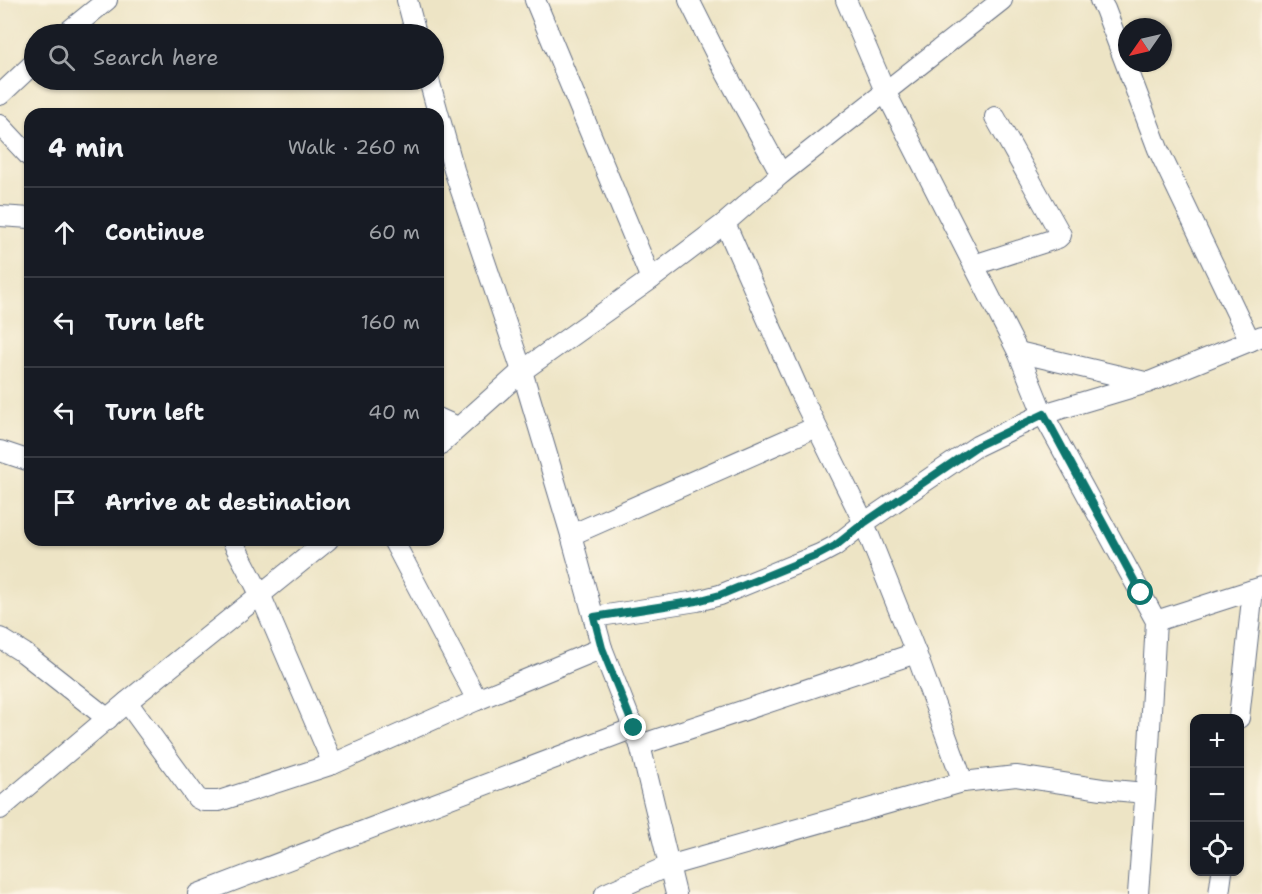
<!DOCTYPE html>
<meta charset="utf-8">
<style>
:root{--surface:#171b24;--page:#242831;--text:#f1f3f6;--muted:#9ea1a6;--line:#363941}
body{margin:0;font-family:"Shantell Sans",sans-serif;background:var(--page);color:var(--text)}
.controls{position:absolute;right:18px;bottom:18px;display:grid;overflow:hidden;border-radius:12px;box-shadow:0 2px 4px #0004}
.controls button{width:54px;height:54px;display:grid;place-items:center;padding:0;border:0;border-bottom:2px solid var(--line);background:var(--surface);color:var(--text);font:30px sans-serif}
.compass{position:absolute;left:1118px;top:18px;width:54px;height:54px;border-radius:50%;background:var(--surface);box-shadow:0 2px 4px #0004;rotate:236deg}
.stop{position:absolute;width:18px;height:18px;margin:-14px;border:4px solid #0f766e;border-radius:50%;background:#fff}
.stop.end{background:#0f766e;border-color:#fff;box-shadow:0 2px 6px #0008}
.list{margin:0;padding:0;list-style:none}
h2{display:flex;justify-content:space-between;align-items:center;height:78px;margin:0;padding:0 24px;font-size:26px}
h2 small{font-size:20px;font-weight:400;color:var(--muted)}
.list li{display:grid;grid-template-columns:39px 1fr auto;gap:18px;align-items:center;box-sizing:border-box;height:90px;padding:0 24px;border-top:2px solid var(--line)}
.list b{display:block;font-size:22px;white-space:nowrap}
.list em{font-size:20px;font-style:normal;color:var(--muted)}
.icon{flex:none;width:33px;height:33px;fill:none;stroke:currentColor;stroke-width:2;stroke-linecap:round;stroke-linejoin:round}
.map{position:relative;flex:none;width:1262px;height:894px;overflow:hidden}
.search{position:absolute;background:var(--surface);box-shadow:0 2px 4px #0004;left:24px;top:24px;width:420px;height:66px;display:flex;align-items:center;gap:15px;box-sizing:border-box;padding:0 21px;border-radius:33px;color:var(--muted);font-size:22px}
.panel{position:absolute;background:var(--surface);box-shadow:0 2px 4px #0004;left:24px;top:108px;width:420px;height:438px;border-radius:18px}
.map>svg:first-child{display:block}
.lines{fill:none;stroke-linecap:round;stroke-linejoin:round}
.street-casing{stroke:#646e82;stroke-width:22}
.street{stroke:#fff;stroke-width:20}
.route{stroke:#0f766e;stroke-width:8}
</style>
<div class="map">
<svg width="1262" height="894" viewBox="0 0 1262 894">
<rect width="100%" height="100%" fill="#fcf5e5"/>
<filter id="ink" filterUnits="userSpaceOnUse"><feTurbulence type="fractalNoise" baseFrequency=".0167" numOctaves="2"/><feDisplacementMap in="SourceGraphic" scale="12" xChannelSelector="R" yChannelSelector="G"/><feConvolveMatrix kernelMatrix="1 2 1 2 8 2 1 2 1" color-interpolation-filters="sRGB"/></filter>
<filter id="wash" filterUnits="userSpaceOnUse"><feTurbulence type="fractalNoise" baseFrequency=".008" numOctaves="4" result="noise"/><feDisplacementMap in="SourceGraphic" scale="24" xChannelSelector="R" yChannelSelector="G"/><feGaussianBlur stdDeviation="1.35" result="paint"/><feColorMatrix in="noise" values="0 0 0 0 0 0 0 0 0 0 0 0 0 0 0 0 0 1.4 0 .05"/><feComposite in="paint" operator="in"/></filter>
<g filter="url(#wash)">
<rect width="100%" height="100%" fill="#ede4c5"/>
</g>
<g filter="url(#ink)">
<g class="lines">
<g class="street-casing">
<g id="street">
<path d="M407,0l9,34"/>
<path d="M535,0l116,279"/>
<path d="M689,0l30,60 62,114"/>
<path d="M846,0l39,91 133,261 25,62 113,207 -7,125 -11,148"/>
<path d="M1100,0l5,9 53,140 92,192"/>
<path d="M65,34l42,-34"/>
<path d="M429,80l25,90 68,201 49,164 31,113 38,97 36,149"/>
<path d="M0,95l34,-32"/>
<path d="M0,125l30,32"/>
<path d="M0,216l30,2"/>
<path d="M725,223l74,168 65,132 52,130 47,129"/>
<path d="M974,265l84,-27 3,-3 -66,-118"/>
<path d="M1018,352l127,30"/>
<path d="M438,418l20,9"/>
<path d="M438,446l84,-75 129,-92 74,-56 56,-49 221,-174"/>
<path d="M0,451l30,10"/>
<path d="M571,535l245,-108"/>
<path d="M232,540l28,54 73,170"/>
<path d="M393,540l84,160"/>
<path d="M594,617l103,-16 23,-6 100,-41 15,-8 29,-23 113,-77 66,-32 104,-31 115,-47"/>
<path d="M1156,621l106,-34"/>
<path d="M0,638l24,15 84,66"/>
<path d="M127,702l70,96 6,3h16l114,-37 144,-64 125,-52"/>
<path d="M1239,718l14,-128"/>
<path d="M640,745l276,-92"/>
<path d="M0,809l127,-107 201,-162"/>
<path d="M198,894l436,-166"/>
<path d="M605,894l63,-28 295,-84 53,-6 86,13 43,4"/>
<path d="M1219,894l3,-22"/>
</g>
</g>
<use href="#street" class="street"/>
</g>
</g>
<g class="lines" filter="url(#ink)">
<path class="route" d="M634,728l-32,-80 -8,-31 103,-16 23,-6 100,-41 15,-8 29,-23 113,-77 67,-32 97,179"/>
</g>
</svg>
<div class="controls">
<button>+</button>
<button>−</button>
<button><svg class="icon" aria-label="locate" viewBox="0 0 24 24"><circle cx="12" cy="12" r="6"/><path d="M12 2v4M12 18v4M2 12h4M18 12h4"/></svg></button>
</div>
<svg class="compass" viewBox="-18 -18 36 36"><path d="M0-13l5 13h-10z" fill="#e53935"/><path d="M0 13l5-13h-10z" fill="#9ea1a6"/></svg>
<div class="stop" style="left:1141px;top:593px"></div>
<div class="stop end" style="left:634px;top:728px"></div>
<div class="search"><svg class="icon" aria-label="search" viewBox="0 0 24 24"><circle cx="10" cy="10" r="6"/><path d="M15 15l6 6"/></svg>Search here</div>
<section class="panel">
<h2>4 min<small>Walk · 260 m</small></h2>
<ul class="list">
<li><svg class="icon" aria-label="ahead" viewBox="0 0 24 24"><path d="M12 20V5M6 11l6-6 6 6"/></svg><div><b>Continue</b></div><em>60 m</em></li>
<li><svg class="icon" aria-label="left" viewBox="0 0 24 24"><path d="M17 20v-9H6M10 6l-5 5 5 5"/></svg><div><b>Turn left</b></div><em>160 m</em></li>
<li><svg class="icon" aria-label="left" viewBox="0 0 24 24"><path d="M17 20v-9H6M10 6l-5 5 5 5"/></svg><div><b>Turn left</b></div><em>40 m</em></li>
<li><svg class="icon" aria-label="arrive" viewBox="0 0 24 24"><path d="M6 21V4h12l-3 4 3 4H6"/></svg><div><b>Arrive at destination</b></div></li>
</ul>
</section>
</div>
